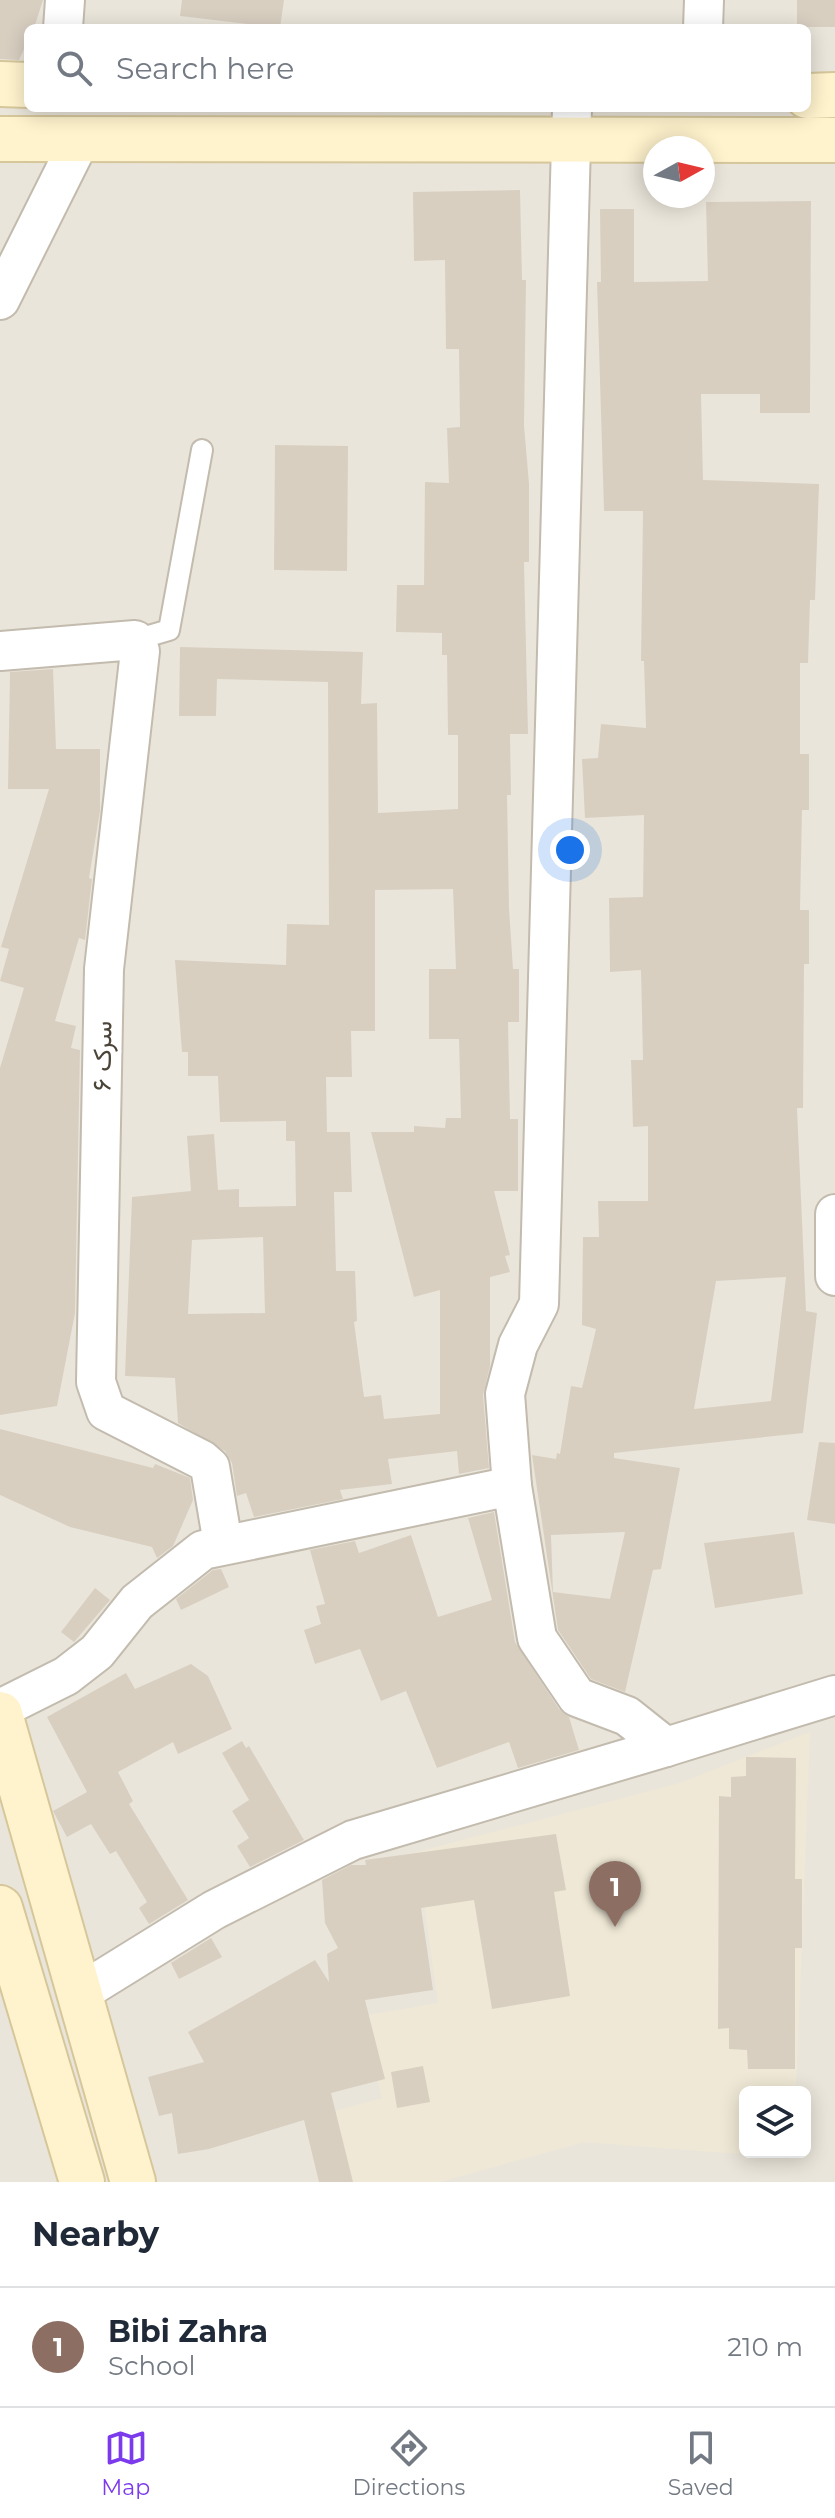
<!DOCTYPE html>
<meta charset="utf-8">
<style>
:root{--surface:#fff;--page:#f2f2f3;--text:#1f2937;--muted:#747a83;--line:#e0e1e3;--accent:#7c3aed}
body{margin:0;font-family:Montserrat,Vazirmatn,sans-serif;background:var(--page);color:var(--text)}
.controls{position:absolute;right:24px;bottom:24px;display:grid;overflow:hidden;border-radius:12px;box-shadow:0 4px 20px #0003}
.controls button{width:72px;height:72px;display:grid;place-items:center;padding:0;border:0;border-bottom:2px solid var(--line);background:var(--surface);color:var(--text);font:40px sans-serif}
.compass{position:absolute;left:643px;top:136px;width:72px;height:72px;border-radius:50%;background:var(--surface);box-shadow:0 4px 20px #0003;rotate:82deg}
.you{position:absolute;left:570px;top:850px;width:28px;height:28px;margin:-20px;border:6px solid #fff;border-radius:50%;background:#1a73e8;box-shadow:0 0 0 12px #1a73e833}
.badge{display:grid;place-items:center;width:52px;height:52px;border-radius:50%;background:var(--accent);color:#fff;font-size:26px;font-weight:700}
.pin{position:absolute;translate:-50% -66px;filter:drop-shadow(0 2px 4px #0008)}
.pin::after{content:'';position:absolute;top:42px;width:28px;height:24px;background:inherit;clip-path:polygon(0 0,100% 0,50% 100%)}
.list{margin:0;padding:0;list-style:none}
h2{display:flex;justify-content:space-between;align-items:center;height:104px;margin:0;padding:0 32px;font-size:34px}
h2 small{font-size:26px;font-weight:400;color:var(--muted)}
.list li{display:grid;grid-template-columns:52px 1fr auto;gap:24px;align-items:center;box-sizing:border-box;height:120px;padding:0 32px;border-top:2px solid var(--line)}
.list b{display:block;font-size:30px;white-space:nowrap}
.list p{margin:0;font-size:26px;white-space:nowrap;color:var(--muted)}
.list em{font-size:26px;font-style:normal;color:var(--muted)}
.icon{flex:none;width:44px;height:44px;fill:none;stroke:currentColor;stroke-width:2;stroke-linecap:round;stroke-linejoin:round}
.map{position:relative;flex:none;width:835px;height:2182px;overflow:hidden}
.search{position:absolute;background:var(--surface);box-shadow:0 4px 20px #0003;left:24px;right:24px;top:24px;height:88px;display:flex;align-items:center;gap:20px;box-sizing:border-box;padding:0 28px;border-radius:12px;color:var(--muted);font-size:30px}
.sheet{height:224px;background:var(--surface)}
nav{display:flex;justify-content:space-around;align-items:center;box-sizing:border-box;height:112px;border-top:2px solid var(--line);background:var(--surface);font-size:22px;color:var(--muted)}
nav a{display:grid;justify-items:center;gap:4px}
nav .on{color:var(--accent)}
.map>svg:first-child{display:block}
.residential{fill:#eae5da;fill-rule:evenodd}
.education{fill:#efe8d6}
.building{fill:#d8cfc1;fill-rule:evenodd}
.lines{fill:none;stroke-linecap:round;stroke-linejoin:round}
.lane-casing{stroke:#c2bbae;stroke-width:24}
.street-casing{stroke:#c2bbae;stroke-width:42}
.secondary-casing{stroke:#d6c79b;stroke-width:48}
.lane{stroke:#fff;stroke-width:20}
.street{stroke:#fff;stroke-width:38}
.secondary{stroke:#fff3cd;stroke-width:44}
.labels{text-anchor:middle;dominant-baseline:central;stroke-width:7;stroke-linejoin:round;paint-order:stroke}
.street-label{font-size:26px;fill:#4b4439;stroke:#fff}
</style>
<div class="map">
<svg width="835" height="2182" viewBox="0 0 835 2182">
<rect width="100%" height="100%" fill="#f6f3ec"/>
<path class="residential" d="M0,0h835v2182h-835zM28,28h779v80h-779zM655,148h48v48h-48zM745,2092h60v60h-60z"/>
<path class="education" d="M810,1732l-14,360h-51v60h49v6l-210,-16 -144,40h-93l-16,-70 51,-14 -20,-82 76,-13 -21,-151 263,-69z"/>
<g class="building">
<path d="M0,0h43l-9,28h-6v12l-9,20 -19,-1z"/>
<path d="M182,0h102l-4,28 -100,-12z"/>
<rect x="797" y="0" width="38" height="27"/>
<path d="M520,190l2,90h4l-2,145 5,59v78h-5l4,172h-18l1,61h-4l2,113 4,61h6v53h-11l2,97h8v72h-24l16,64 -5,1 5,16 -20,5v89l-7,29 6,73 -30,6 -2,-23 -69,8 4,25 -52,6 3,9 -89,18 -8,-24 -9,3 -5,-33 -7,-12 -47,-28 -3,-45 -50,-2 7,-179 59,-6 -4,-55 27,-2 4,56 21,-1v18l57,-1 -1,-65h-9v-20l-66,1 -2,-46h-30v-24h-6l-7,-92 111,5 1,-41 42,1 -1,-243 -111,-3 -1,37h-37l1,-69 183,5 -2,52 16,-1 1,110 80,-4v-74h-10l-1,-80h-5v-22l-46,-1 1,-47h27l1,-103 24,1 -2,-55 13,-1 -1,-78h-13l-1,-89 -31,1 -1,-69zM453,889l3,80h-27v70h30l2,79h-15l-1,10 -31,-2v6h-43l43,165 26,-7v124l-56,5 -3,-24 -17,2 -10,-75 3,-1 -2,-50h-19l-2,-79h18l-2,-60h-23l-1,-55h26l-1,-46h24v-141zM263,1237l2,76 -77,1 4,-74z"/>
<path d="M811,201l-1,212h-50v-19h-59l2,86 116,4 -4,116h-5l-2,63h-8v91h9v56h-7l-2,100h9v54h-5l-1,144h-6l9,203 11,2 -14,120 -189,20v5l66,10 -19,101 -8,1 -28,122 -34,-13 -33,-49 -26,-175 24,4 1,-6 3,1 11,-68 11,2 14,-59 -14,-4 1,-88h16l-1,-36h50v-75l-15,1 -2,-67h12l-2,-90 -31,2 -1,-74 34,-1 1,-82 -59,3 -3,-59 16,-1 3,-34 45,4 -2,-67h-3l2,-150h-39l-7,-229h4l-1,-73h34v73l74,-1 -2,-79zM786,1277l-15,124 -77,8 22,-128zM625,1532l-15,67 -57,-7 -2,-57z"/>
<path d="M275,445l73,1 -1,125 -73,-1z"/>
<path d="M53,669l3,80h44v62l-11,67 3,1 -7,61 -6,-2 -24,83 21,5 -5,22 9,2 -5,263 -18,93 -57,9v-347l24,-80 -24,-7 9,-32 -8,-2 48,-158h-41l2,-117z"/>
<path d="M0,1429l153,39 2,-4 35,14 3,22 -20,46 -16,12 -5,-11 -82,-20 -70,-32z"/>
<path d="M819,1442l16,1v81l-28,-4z"/>
<path d="M494,1512l21,130 44,67 10,8 10,33 -61,18 -9,-26 -72,26 -31,-77 -25,10 -21,-52 -45,15 -11,-34 17,-6 -5,-18 9,-2 -15,-54 45,-9 4,12 52,-18 27,82 54,-17 -24,-82z"/>
<path d="M794,1532l9,62 -88,14 -11,-65z"/>
<path d="M221,1569l8,18 -48,23 -5,-11 37,-29z"/>
<path d="M95,1588l15,12 -36,42 -13,-10z"/>
<path d="M191,1664l17,12 24,53 -54,25 -5,-12 -55,30 15,29 -4,3 59,96 -39,24 -10,-16 8,-6 -31,-51 -6,3 -19,-30 -24,13 -14,-26 34,-19 -40,-75 79,-44 9,16z"/>
<path d="M242,1741l4,7 3,-2 55,94 -54,27 -13,-21 12,-8 -17,-27 17,-11 -27,-47z"/>
<path d="M746,1757l50,1 -1,121h7v69h-7v121h-47l-1,-19 -18,-1v-21l-11,1 1,-233 12,1v-20l15,-1z"/>
<path d="M556,1834l10,56 -12,2 16,104 -78,13 -18,-109 -53,8 12,82 -68,10 20,79 -54,14 22,89h-34l-15,-62 -95,29 -31,5 -6,-41 -13,3 -11,-39 56,-15 -16,-30 127,-72 14,22 -2,-28 11,-6 -13,-25 -3,-43 29,-15h15l-1,-5z"/>
<path d="M211,1938l11,19 -43,22 -8,-16z"/>
<path d="M423,2066l7,36 -33,6 -6,-36z"/>
</g>
<g class="lines">
<g class="lane-casing">
<path id="lane" d="M135,640l34,-10 33,-180"/>
</g>
<g class="street-casing">
<g id="street">
<path d="M63,28l2,-28"/>
<path d="M703,28l1,-28"/>
<path d="M572,108l-33,1196 -21,41 -13,49 7,92 25,152 40,59 50,19 39,31 169,-52"/>
<path d="M0,300l80,-160"/>
<path d="M0,651l135,-11 5,11 -36,318 -8,413 10,29 96,49 8,7 13,77"/>
<path d="M835,1276v-62"/>
<path d="M0,1709l66,-33 31,-24 40,-50 66,-52 309,-64"/>
<path d="M80,1993l134,-83 139,-70 313,-93"/>
</g>
</g>
<g class="secondary-casing">
<g id="secondary">
<path d="M0,84l28,1"/>
<path d="M807,96l28,-1"/>
<path d="M0,139l835,1"/>
<path d="M0,1714l133,468"/>
<path d="M0,1908l82,274"/>
</g>
</g>
<use href="#lane" class="lane"/>
<use href="#street" class="street"/>
<use href="#secondary" class="secondary"/>
</g>
<g class="labels">
<g class="street-label">
<text transform="translate(102 1056) rotate(-89)">سرک ۶</text>
</g>
</g>
</svg>
<div class="controls">
<button><svg class="icon" aria-label="layers" viewBox="0 0 24 24"><path d="M12 4l9 5-9 5-9-5zM3 14l9 5 9-5"/></svg></button>
</div>
<svg class="compass" viewBox="-18 -18 36 36"><path d="M0-13l5 13h-10z" fill="#e53935"/><path d="M0 13l5-13h-10z" fill="#747a83"/></svg>
<div class="you"></div>
<div class="pin badge" style="left:615px;top:1927px;background:#8d6e63">1</div>
<div class="search"><svg class="icon" aria-label="search" viewBox="0 0 24 24"><circle cx="10" cy="10" r="6"/><path d="M15 15l6 6"/></svg>Search here</div>
</div>
<section class="sheet">
<h2>Nearby<small></small></h2>
<ul class="list">
<li><span class="badge" style="background:#8d6e63">1</span><div><b>Bibi Zahra</b><p>School</p></div><em>210 m</em></li>
</ul>
</section>
<nav>
<a class="on"><svg class="icon" aria-label="map" viewBox="0 0 24 24"><path d="M3 6l6-2 6 2 6-2v14l-6 2-6-2-6 2zM9 4v14M15 6v14"/></svg>Map</a>
<a><svg class="icon" aria-label="directions" viewBox="0 0 24 24"><path d="M12 3l9 9-9 9-9-9zM9 14v-3h6M13 9l2 2-2 2"/></svg>Directions</a>
<a><svg class="icon" aria-label="saved" viewBox="0 0 24 24"><path d="M7 4h10v16l-5-4-5 4z"/></svg>Saved</a>
</nav>
